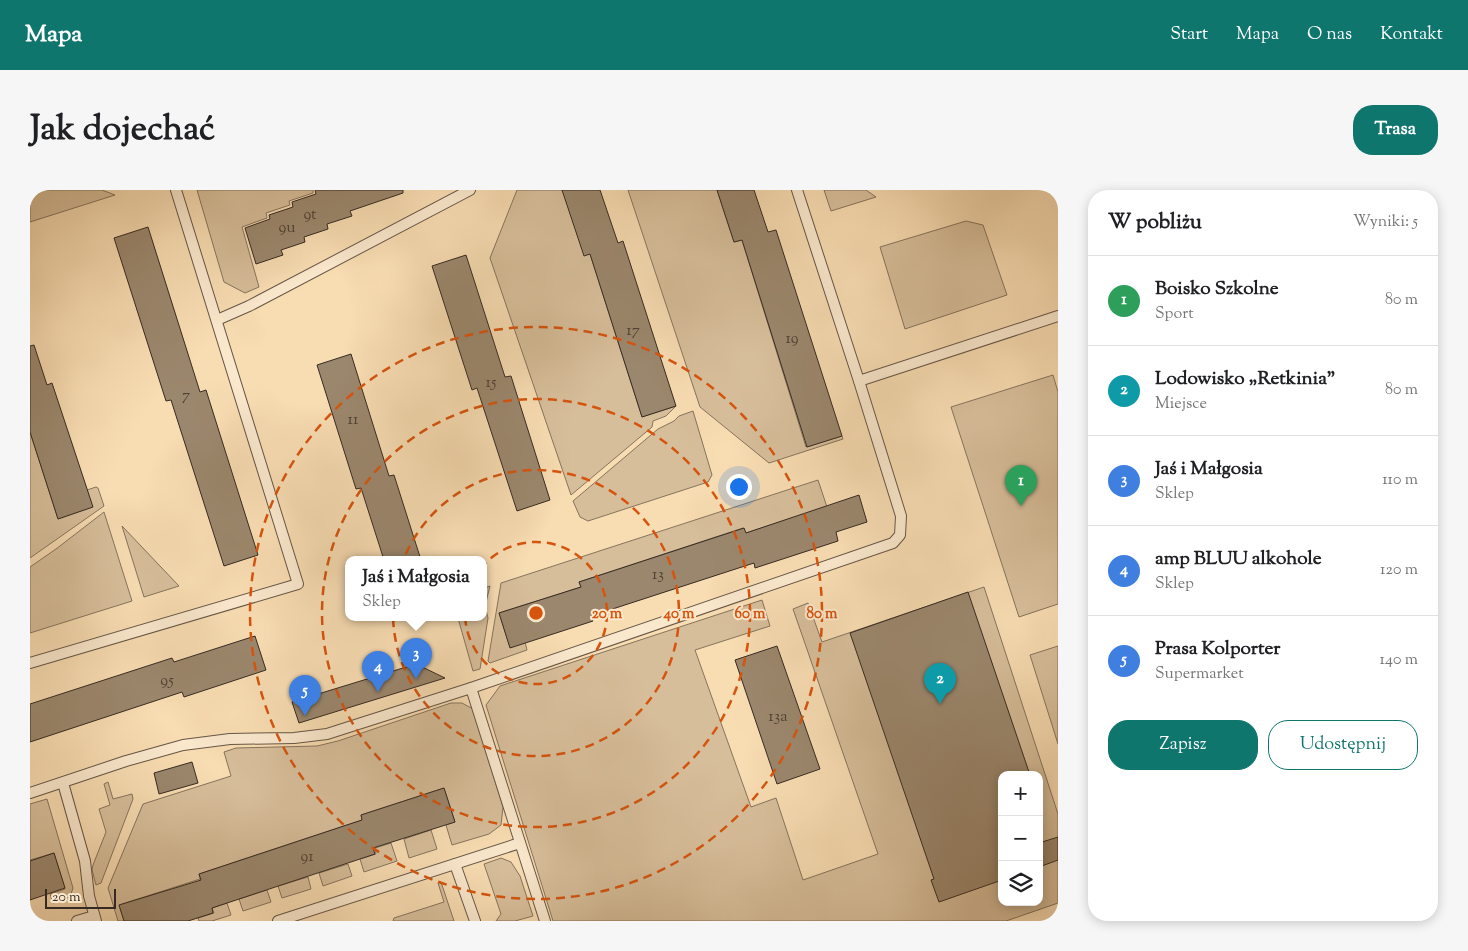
<!DOCTYPE html>
<html lang="pl">
<meta charset="utf-8">
<style>
:root{--surface:#fff;--page:#f6f6f6;--text:#202124;--muted:#757577;--line:#e0e0e0;--accent:#0f766e}
body{margin:0;font-family:"Sorts Mill Goudy",serif;background:var(--page);color:var(--text)}
.controls{position:absolute;right:15px;bottom:15px;display:grid;overflow:hidden;border-radius:10px;box-shadow:0 2px 12px #0003}
.controls button{width:45px;height:45px;display:grid;place-items:center;padding:0;border:0;border-bottom:1px solid var(--line);background:var(--surface);color:var(--text);font:25px sans-serif}
.scale{position:absolute;left:15px;bottom:12px;width:71px;box-sizing:border-box;padding-left:5px;border:2px solid #362a22;border-top:0;font-size:14px;line-height:18px;white-space:nowrap;color:#362a22;-webkit-text-stroke:4px #fae8cd;paint-order:stroke}
.you{position:absolute;left:708px;top:296px;width:18px;height:18px;margin:-12px;border:4px solid #fff;border-radius:50%;background:#1a73e8;box-shadow:0 0 0 8px #1a73e833}
.badge{display:grid;place-items:center;width:32px;height:32px;border-radius:50%;background:var(--accent);color:#fff;font-size:16px;font-weight:700}
.pin{position:absolute;translate:-50% -41px;filter:drop-shadow(0 1px 2px #0008)}
.pin::after{content:'';position:absolute;top:26px;width:18px;height:15px;background:inherit;clip-path:polygon(0 0,100% 0,50% 100%)}
.popup{position:absolute;left:315px;top:366px;width:142px;height:65px;box-sizing:border-box;display:grid;place-content:center;border-radius:10px;background:var(--surface);filter:drop-shadow(0 1px 4px #0005);font-size:16px;white-space:nowrap;color:var(--muted)}
.popup b{font-size:19px;color:var(--text)}
.popup::after{content:'';position:absolute;left:50%;top:100%;margin-left:-10px;border:10px solid transparent;border-top-color:var(--surface)}
.list{margin:0;padding:0;list-style:none}
h2{display:flex;justify-content:space-between;align-items:center;height:65px;margin:0;padding:0 20px;font-size:21px}
h2 small{font-size:16px;font-weight:400;color:var(--muted)}
.list li{display:grid;grid-template-columns:32px 1fr auto;gap:15px;align-items:center;box-sizing:border-box;height:90px;padding:0 20px;border-top:1px solid var(--line)}
.list b{display:block;font-size:19px;white-space:nowrap}
.list p{margin:0;font-size:16px;white-space:nowrap;color:var(--muted)}
.list em{font-size:16px;font-style:normal;color:var(--muted)}
.actions{display:flex;gap:10px;padding:15px 20px}
.actions a{flex:1;padding:11px 0;border:1px solid var(--accent);border-radius:20px;text-align:center;font-size:18px;color:var(--accent)}
.actions .main{background:var(--accent);color:#fff}
.icon{flex:none;width:28px;height:28px;fill:none;stroke:currentColor;stroke-width:2;stroke-linecap:round;stroke-linejoin:round}
.map{position:relative;flex:none;width:1028px;height:731px;overflow:hidden;border-radius:20px}
header{display:flex;align-items:center;gap:30px;box-sizing:border-box;height:70px;padding:0 25px;background:var(--accent);color:#fff}
header strong{font-size:24px}
nav{display:flex;gap:28px;margin-inline-start:auto;font-size:18px}
.intro{display:flex;align-items:center;justify-content:space-between;box-sizing:border-box;height:120px;padding:0 30px}
h1{margin:0;font-size:35px}
.button{padding:12px 22px;border-radius:20px;background:var(--accent);color:#fff;font-size:18px;font-weight:700}
main{display:flex;gap:30px;padding:0 30px}
aside{flex:1;background:var(--surface);border-radius:20px;box-shadow:0 2px 12px #0003}
.map>svg:first-child{display:block}
.green{fill:#d7be9a;stroke:#86745e;fill-rule:evenodd}
.building{fill:#9b876d;stroke:#362a22}
.lines{fill:none;stroke-linecap:round;stroke-linejoin:round}
.service-casing{stroke:#665646;stroke-width:12}
.service{stroke:#fae8cd;stroke-width:10}
.ring{fill:none;stroke:#d6540e;stroke-width:2.5;stroke-dasharray:9 6}
.labels{text-anchor:middle;dominant-baseline:central;stroke-width:4;stroke-linejoin:round;paint-order:stroke}
.number-label{font-size:16px;fill:#4f4135}
.centre{fill:#d6540e;stroke:#fae8cd;stroke-width:2.5}
.ring-label{font-size:15px;text-anchor:middle;font-weight:bold;fill:#d6540e;stroke:#fae8cd;stroke-width:4;stroke-linejoin:round;paint-order:stroke}
</style>
<header>
<strong>Mapa</strong>
<nav><a>Start</a><a>Mapa</a><a>O nas</a><a>Kontakt</a></nav>
</header>
<div class="intro"><h1>Jak dojechać</h1><a class="button">Trasa</a></div>
<main>
<div class="map">
<svg width="1028" height="731" viewBox="0 0 1028 731">
<rect width="100%" height="100%" fill="#f8dcb2"/>
<filter id="stains"><feTurbulence type="fractalNoise" baseFrequency=".004" numOctaves="4"/><feColorMatrix values="0 0 0 0 .2 0 0 0 0 .09 0 0 0 0 .02 0 0 0 .5 -.17"/></filter>
<radialGradient id="worn" r=".72"><stop offset=".6" stop-color="#630" stop-opacity="0"/><stop offset="1" stop-color="#630" stop-opacity=".3"/></radialGradient>
<g class="green">
<path d="M0,0h72l13,5 -85,27z"/>
<path d="M167,0h116v3l-24,8 1,4 -24,8 1,5 -25,9 17,60 -14,6 -21,-11z"/>
<path d="M487,0h45l28,64 52,163 34,-11 -10,10 -13,5 -1,6 -81,68 -81,-237z"/>
<path d="M598,0h89l17,52 8,-2 64,207 36,-11 1,3 -74,24 -69,-56z"/>
<path d="M794,0h42l10,7 -45,14z"/>
<path d="M936,31l17,4 24,70 -102,34 -25,-82z"/>
<path d="M1023,185l5,17v212l-39,13 -68,-210z"/>
<path d="M663,221l19,64 -4,7 -120,39 -8,-4 -7,-16 85,-72 16,-8 5,-5z"/>
<path d="M0,242l28,87 34,-12 -5,-17 9,-3 2,1 6,18 -74,52z"/>
<path d="M788,290l9,27 -81,26 -3,-5 -164,54 2,5 -82,26 11,34 15,-5 2,8 -37,13 -2,-2 13,-78z"/>
<path d="M74,322l28,89 -102,32v-66l26,-18z"/>
<path d="M92,336l57,60 -35,11z"/>
<path d="M460,396l-5,20 3,12 -8,51 -7,2 -15,-53h26v-30z"/>
<path d="M954,397l74,227v89l-52,18h-453l-67,-216 14,-19 262,-86 8,26 -75,24 56,157 25,-9 27,82 75,-26 -85,-245 15,-6 14,39zM972,585h37v127h-37z"/>
<path d="M1028,456v98l-28,-89z"/>
<path d="M421,513h11l11,6 30,98 -2,18 -12,9 -37,11 -6,-20 9,-3 -11,-34 -83,27 1,5 -163,54 1,5 -81,26 5,16h-6l-10,-33 35,-84 88,-28 -7,-24 12,-4 81,-2 21,-5z"/>
<path d="M78,592l5,17 19,-5 1,5 -32,84 -5,2 -4,-15 1,-5 13,-33 -7,-23 11,-4 -6,-21z"/>
<path d="M17,609l26,89 -3,9 -17,6 -3,-9 15,-5 -11,-36 -24,7v-56z"/>
<path d="M401,640l6,19 -28,9 -5,-19z"/>
<path d="M361,653l6,18 -33,11 -4,-13 16,-5 -1,-6z"/>
<path d="M471,668l10,4 9,14 13,40 -18,5h-19l5,-7 -17,-50z"/>
<path d="M318,674l4,12 -29,10 -4,-13z"/>
<path d="M278,687l3,12 -29,9 -4,-12z"/>
<path d="M411,692l13,39h-61l1,-3 50,-16 -6,-19z"/>
<path d="M237,700l4,12 -28,9 -4,-12z"/>
<path d="M197,713l4,12 -19,6h-13l-1,-3 16,-5 -2,-5z"/>
</g>
<g class="building">
<path d="M285,0h88v3l-53,18 2,5 -25,8 1,5 -24,8 1,5 -24,8 2,5 -27,9 -11,-36 25,-9 -1,-4 24,-8 -1,-5 24,-8z"/>
<path d="M532,0h38l18,53 5,-2 53,165 -34,11 -52,-163 -6,2z"/>
<path d="M687,0h37l14,42 8,-2 66,206 -35,11 -65,-207 -8,2z"/>
<path d="M118,37l52,165 6,-2 52,165 -34,11 -53,-166 -5,1 -52,-163z"/>
<path d="M436,65l39,122 6,-1 39,124 -33,11 -40,-123 -5,2 -40,-124z"/>
<path d="M4,155l13,40 5,-2 41,124 -35,12 -28,-87v-86z"/>
<path d="M321,164l38,122 5,-1 27,85h-37l-23,-72 -5,1 -39,-124z"/>
<path d="M829,305l8,27 -31,10 2,9 -83,27 -1,-5 -163,53 2,5 -83,27 -11,-35 82,-26 -2,-5 165,-54 2,5z"/>
<path d="M938,402l62,183h-28v105l-63,22 -8,-22 3,-1 -84,-246z"/>
<path d="M225,446l11,34 -82,27 -2,-5 -152,50v-38l142,-46 2,4z"/>
<path d="M747,456l43,123 -43,15 -42,-124z"/>
<path d="M386,474l29,14 -146,45 -7,-21z"/>
<path d="M162,572l6,21 -39,11 -5,-21z"/>
<path d="M414,598l11,34 -82,26 2,6 -163,54 1,5 -25,8h-64l-5,-16 82,-25 -2,-6 163,-54 -1,-5z"/>
<path d="M1028,647v23l-19,7v-24z"/>
<path d="M24,663l11,35 -35,12v-39z"/>
</g>
<g class="lines">
<g class="service-casing">
<g id="service">
<path d="M187,130l32,-14 221,-116"/>
<path d="M829,191l199,-65"/>
<path d="M0,473l268,-79 -122,-394"/>
<path d="M441,498l74,233"/>
<path d="M33,593l22,78 4,35 7,25"/>
<path d="M0,603l96,-32 57,-16 47,-6 64,-1 33,-4 144,-46 422,-145 7,-8 1,-19 -42,-135 -62,-191"/>
<path d="M425,674l20,57"/>
<path d="M47,731l17,-5"/>
<path d="M248,731l242,-78"/>
</g>
</g>
<use href="#service" class="service"/>
</g>
<g class="ring">
<circle cx="506" cy="423" r="71"/>
<circle cx="506" cy="423" r="143"/>
<circle cx="506" cy="423" r="214"/>
<circle cx="506" cy="423" r="286"/>
</g>
<g class="labels">
<g class="number-label">
<text x="280" y="25">9t</text>
<text x="257" y="38">9u</text>
<text x="603" y="141">17</text>
<text x="762" y="149">19</text>
<text x="461" y="193">15</text>
<text x="156" y="206">7</text>
<text x="323" y="230">11</text>
<text x="628" y="385">13</text>
<text x="137" y="491">95</text>
<text x="748" y="527">13a</text>
<text x="277" y="667">91</text>
</g>
</g>
<circle cx="506" cy="423" r="8" class="centre"/>
<g class="ring-label">
<text x="577" y="428">20 m</text>
<text x="649" y="428">40 m</text>
<text x="720" y="428">60 m</text>
<text x="792" y="428">80 m</text>
</g>
<rect width="100%" height="100%" filter="url(#stains)"/>
<rect width="100%" height="100%" fill="url(#worn)"/>
</svg>
<div class="controls">
<button>+</button>
<button>−</button>
<button><svg class="icon" aria-label="layers" viewBox="0 0 24 24"><path d="M12 4l9 5-9 5-9-5zM3 14l9 5 9-5"/></svg></button>
</div>
<div class="scale">20 m</div>
<div class="you"></div>
<div class="pin badge" style="left:991px;top:316px;background:#2e9e5b">1</div>
<div class="pin badge" style="left:910px;top:514px;background:#0f9aa8">2</div>
<div class="pin badge" style="left:386px;top:489px;background:#3f7fe0">3</div>
<div class="popup"><b>Jaś i Małgosia</b>Sklep</div>
<div class="pin badge" style="left:348px;top:502px;background:#3f7fe0">4</div>
<div class="pin badge" style="left:275px;top:526px;background:#3f7fe0">5</div>
</div>
<aside>
<h2>W pobliżu<small>Wyniki: 5</small></h2>
<ul class="list">
<li><span class="badge" style="background:#2e9e5b">1</span><div><b>Boisko Szkolne</b><p>Sport</p></div><em>80 m</em></li>
<li><span class="badge" style="background:#0f9aa8">2</span><div><b>Lodowisko „Retkinia”</b><p>Miejsce</p></div><em>80 m</em></li>
<li><span class="badge" style="background:#3f7fe0">3</span><div><b>Jaś i Małgosia</b><p>Sklep</p></div><em>110 m</em></li>
<li><span class="badge" style="background:#3f7fe0">4</span><div><b>amp BLUU alkohole</b><p>Sklep</p></div><em>120 m</em></li>
<li><span class="badge" style="background:#3f7fe0">5</span><div><b>Prasa Kolporter</b><p>Supermarket</p></div><em>140 m</em></li>
</ul>
<div class="actions"><a class="main">Zapisz</a><a>Udostępnij</a></div>
</aside>
</main>
